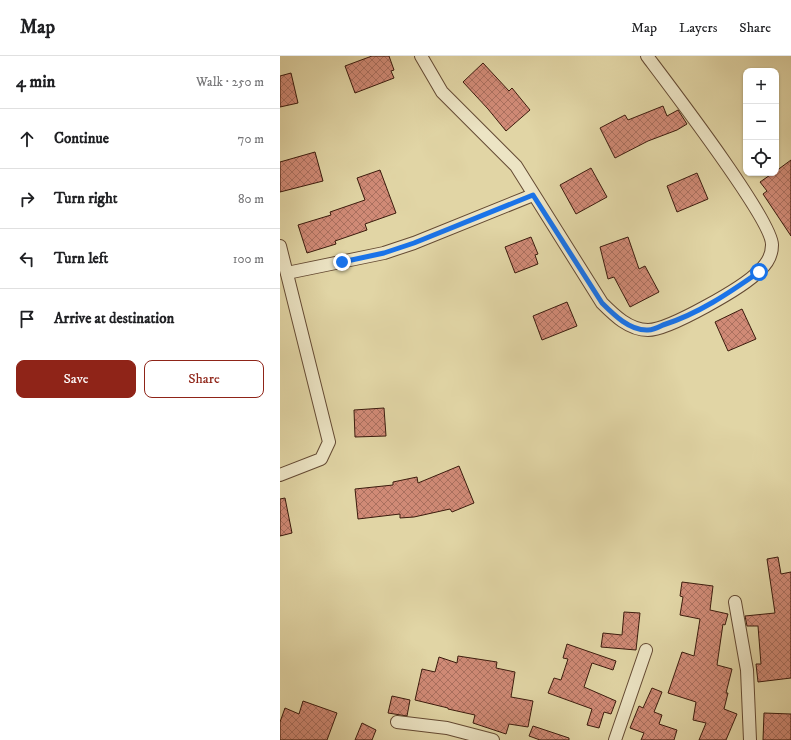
<!DOCTYPE html>
<meta charset="utf-8">
<style>
:root{--surface:#fff;--page:#f2f2f2;--text:#202124;--muted:#757577;--line:#e0e0e0;--accent:#8f2418}
body{margin:0;font-family:"IM FELL DW Pica",serif;background:var(--page);color:var(--text)}
.controls{position:absolute;right:12px;top:12px;display:grid;overflow:hidden;border-radius:8px;box-shadow:0 1px 3px #0004}
.controls button{width:36px;height:36px;display:grid;place-items:center;padding:0;border:0;border-bottom:1px solid var(--line);background:var(--surface);color:var(--text);font:20px sans-serif}
.stop{position:absolute;width:12px;height:12px;margin:-9px;border:3px solid #1a73e8;border-radius:50%;background:#fff}
.stop.end{background:#1a73e8;border-color:#fff;box-shadow:0 1px 4px #0008}
.list{margin:0;padding:0;list-style:none}
h2{display:flex;justify-content:space-between;align-items:center;height:52px;margin:0;padding:0 16px;font-size:17px}
h2 small{font-size:13px;font-weight:400;color:var(--muted)}
.list li{display:grid;grid-template-columns:26px 1fr auto;gap:12px;align-items:center;box-sizing:border-box;height:60px;padding:0 16px;border-top:1px solid var(--line)}
.list b{display:block;font-size:15px;white-space:nowrap}
.list em{font-size:13px;font-style:normal;color:var(--muted)}
.actions{display:flex;gap:8px;padding:12px 16px}
.actions a{flex:1;padding:9px 0;border:1px solid var(--accent);border-radius:8px;text-align:center;font-size:14px;color:var(--accent)}
.actions .main{background:var(--accent);color:#fff}
.icon{flex:none;width:22px;height:22px;fill:none;stroke:currentColor;stroke-width:2;stroke-linecap:round;stroke-linejoin:round}
.map{position:relative;flex:none;width:511px;height:684px;overflow:hidden}
header{display:flex;align-items:center;gap:24px;box-sizing:border-box;height:56px;padding:0 20px;background:var(--surface);border-bottom:1px solid var(--line)}
header strong{font-size:19px}
nav{display:flex;gap:22px;margin-inline-start:auto;font-size:14px}
main{display:flex}
aside{flex:1;background:var(--surface)}
.map>svg:first-child{display:block}
.building{fill:url(#building-cross-hatch);stroke:#3b1b0d}
.lines{fill:none;stroke-linecap:round;stroke-linejoin:round}
.minor-casing{stroke:#644a33;stroke-width:14}
.minor{stroke:#ece4c4;stroke-width:12}
.route{stroke:#1a73e8;stroke-width:5}
</style>
<header>
<strong>Map</strong>
<nav><a>Map</a><a>Layers</a><a>Share</a></nav>
</header>
<main>
<aside>
<h2>4 min<small>Walk · 250 m</small></h2>
<ul class="list">
<li><svg class="icon" aria-label="ahead" viewBox="0 0 24 24"><path d="M12 20V5M6 11l6-6 6 6"/></svg><div><b>Continue</b></div><em>70 m</em></li>
<li><svg class="icon" aria-label="right" viewBox="0 0 24 24"><path d="M7 20v-9h11M14 6l5 5-5 5"/></svg><div><b>Turn right</b></div><em>80 m</em></li>
<li><svg class="icon" aria-label="left" viewBox="0 0 24 24"><path d="M17 20v-9H6M10 6l-5 5 5 5"/></svg><div><b>Turn left</b></div><em>100 m</em></li>
<li><svg class="icon" aria-label="arrive" viewBox="0 0 24 24"><path d="M6 21V4h12l-3 4 3 4H6"/></svg><div><b>Arrive at destination</b></div></li>
</ul>
<div class="actions"><a class="main">Save</a><a>Share</a></div>
</aside>
<div class="map">
<svg width="511" height="684" viewBox="0 0 511 684">
<defs>
<pattern id="building-cross-hatch" width="8" height="8" patternUnits="userSpaceOnUse"><rect width="8" height="8" fill="#d08a76"/><path d="M0 0l8 8M0 8l8-8" fill="none" stroke="#aa705f"/></pattern>
</defs>
<rect width="100%" height="100%" fill="#e1d5a5"/>
<filter id="stains"><feTurbulence type="fractalNoise" baseFrequency=".005" numOctaves="4"/><feColorMatrix values="0 0 0 0 .2 0 0 0 0 .09 0 0 0 0 .02 0 0 0 .5 -.17"/></filter>
<radialGradient id="worn" r=".72"><stop offset=".6" stop-color="#630" stop-opacity="0"/><stop offset="1" stop-color="#630" stop-opacity=".3"/></radialGradient>
<g class="building">
<path d="M92,0h17l5,14 -3,1 3,7 -39,15 -10,-27z"/>
<path d="M203,7l26,28 3,-3 18,22 -24,21 -18,-22 -25,-27z"/>
<path d="M11,17l7,30 -18,4v-31z"/>
<path d="M383,50l4,10 11,-6 9,14 -10,6 -29,11 -33,17 -15,-30 25,-13 3,5z"/>
<path d="M35,96l8,29 -43,11v-30z"/>
<path d="M511,104v76l-28,-42 4,-3 -7,-9 13,-9h3v-2z"/>
<path d="M311,112l16,29 -31,17 -16,-29z"/>
<path d="M100,114l16,43 -31,11 2,6 -32,11 1,3 -29,9 -9,-28 33,-10 -1,-3 35,-12 -8,-22z"/>
<path d="M417,117l11,26 -31,13 -10,-26z"/>
<path d="M251,181l7,17 -3,1 3,9 -23,9 -10,-26z"/>
<path d="M348,181l11,32 6,-3 14,26 -29,15 -16,-30 -6,2 -8,-32z"/>
<path d="M287,246l10,24 -35,14 -9,-24z"/>
<path d="M462,253l14,30 -28,12 -13,-29z"/>
<path d="M104,352l2,28 -31,1 -1,-27z"/>
<path d="M179,410l15,37 -22,9 -2,-3 -36,8 -14,1v-4l-42,5 -3,-30 38,-4v-3l24,-5 1,6z"/>
<path d="M5,442l7,35 -12,3v-37z"/>
<path d="M498,501l3,17 10,-2v106l-33,4 -2,-18h5l-3,-38h-11l-2,-10 30,-3 -8,-54z"/>
<path d="M402,526l31,4 -3,24 18,4 -3,11 -2,-1 -6,41 15,4 -6,24h2l-4,16 13,5 -11,26h-27l7,-17 -13,-3 3,-18 -28,-9 14,-41 12,4 6,-37 -20,-4 3,-18 -3,-1z"/>
<path d="M344,556l16,1 -4,37 -35,-3 2,-14 19,2z"/>
<path d="M287,588l49,17 -3,9 -21,-7 -8,24 32,14 -5,13 -7,-2 -5,16 -12,-3 5,-16 -44,-16 6,-15 7,2 7,-21 -5,-1z"/>
<path d="M178,600l39,6 -1,6 19,4 -4,25 22,4 -5,26 -19,-3 -3,10 -33,-11 2,-8 -27,-6v-1l-33,-8 7,-31 13,3 4,-15 18,6z"/>
<path d="M372,632l10,4 -8,20 8,3 -3,9 18,6 -3,10h-33l3,-7 -14,-5 9,-22 4,2z"/>
<path d="M112,640l18,4 -3,16 -19,-3z"/>
<path d="M23,645l34,12 -10,27h-47v-18l5,-14 14,6z"/>
<path d="M484,657l27,1v26h-28z"/>
<path d="M82,667l14,7 -4,10h-17z"/>
<path d="M253,670l36,12v2h-29l-11,-4z"/>
</g>
<g class="lines">
<g class="minor-casing">
<g id="minor">
<path d="M141,0l21,36 74,74 86,137c12,12 27,27 46,27 21,0 96,-43 111,-59 8,-7 13,-16 13,-26 1,-24 -104,-161 -125,-189"/>
<path d="M0,190l49,196 -8,17 -41,16"/>
<path d="M7,217l97,-20 30,-10 119,-48"/>
<path d="M455,546l12,68 3,70"/>
<path d="M117,666l50,6 46,12"/>
<path d="M335,684l31,-90"/>
</g>
</g>
<use href="#minor" class="minor"/>
</g>
<g class="lines">
<path class="route" d="M62,206l42,-9 30,-10 119,-48 69,108c12,12 28,28 46,27 5,0 11,-3 15,-5 35,-11 66,-32 96,-53"/>
</g>
<rect width="100%" height="100%" filter="url(#stains)"/>
<rect width="100%" height="100%" fill="url(#worn)"/>
</svg>
<div class="controls">
<button>+</button>
<button>−</button>
<button><svg class="icon" aria-label="locate" viewBox="0 0 24 24"><circle cx="12" cy="12" r="6"/><path d="M12 2v4M12 18v4M2 12h4M18 12h4"/></svg></button>
</div>
<div class="stop" style="left:479px;top:216px"></div>
<div class="stop end" style="left:62px;top:206px"></div>
</div>
</main>
